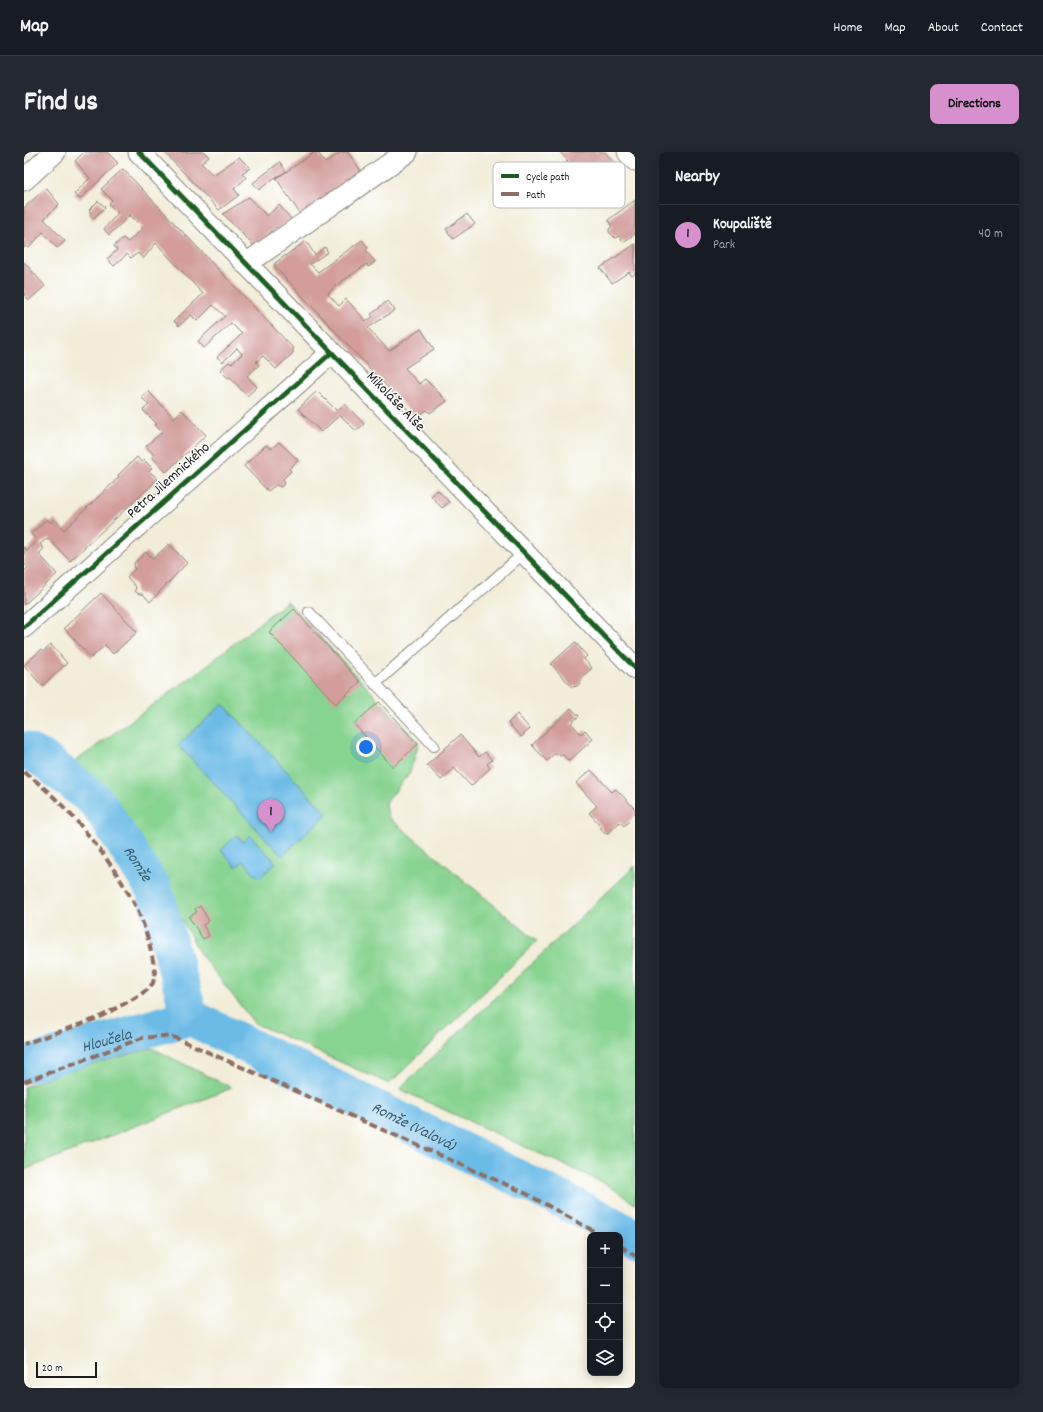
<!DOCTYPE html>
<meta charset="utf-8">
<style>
:root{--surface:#171b24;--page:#242831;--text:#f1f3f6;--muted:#9ea1a6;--line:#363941;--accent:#d690ce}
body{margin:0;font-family:Dekko,sans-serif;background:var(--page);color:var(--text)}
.controls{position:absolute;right:12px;bottom:12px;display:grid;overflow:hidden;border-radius:8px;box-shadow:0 2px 10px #0003}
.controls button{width:36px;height:36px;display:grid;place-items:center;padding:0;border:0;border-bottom:1px solid var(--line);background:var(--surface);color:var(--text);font:20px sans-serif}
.scale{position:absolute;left:12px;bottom:10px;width:61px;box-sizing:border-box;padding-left:4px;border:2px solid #1c1c1c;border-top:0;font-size:11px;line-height:14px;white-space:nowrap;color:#1c1c1c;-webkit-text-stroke:3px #fff;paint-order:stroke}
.you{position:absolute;left:342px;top:595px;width:14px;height:14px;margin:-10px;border:3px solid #fff;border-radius:50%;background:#1a73e8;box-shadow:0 0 0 6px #1a73e833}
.badge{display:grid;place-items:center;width:26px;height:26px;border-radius:50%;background:var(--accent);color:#111;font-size:13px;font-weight:700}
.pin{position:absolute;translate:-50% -33px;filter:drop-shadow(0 1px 2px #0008)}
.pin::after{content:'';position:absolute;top:21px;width:14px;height:12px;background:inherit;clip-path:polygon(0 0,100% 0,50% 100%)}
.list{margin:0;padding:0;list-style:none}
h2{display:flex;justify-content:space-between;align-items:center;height:52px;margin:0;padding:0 16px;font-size:17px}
h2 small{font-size:13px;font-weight:400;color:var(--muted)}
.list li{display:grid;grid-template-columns:26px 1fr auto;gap:12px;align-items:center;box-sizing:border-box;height:60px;padding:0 16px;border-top:1px solid var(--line)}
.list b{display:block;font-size:15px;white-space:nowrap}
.list p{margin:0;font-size:13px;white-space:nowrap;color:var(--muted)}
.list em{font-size:13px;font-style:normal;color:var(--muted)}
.icon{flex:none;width:22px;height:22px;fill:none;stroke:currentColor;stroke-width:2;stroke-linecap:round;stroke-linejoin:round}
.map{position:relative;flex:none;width:611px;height:1236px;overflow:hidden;border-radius:8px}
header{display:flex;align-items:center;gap:24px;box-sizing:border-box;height:56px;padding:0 20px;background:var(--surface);border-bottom:1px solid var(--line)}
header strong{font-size:19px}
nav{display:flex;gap:22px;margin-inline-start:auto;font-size:14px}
.intro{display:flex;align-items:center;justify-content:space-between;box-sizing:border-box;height:96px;padding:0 24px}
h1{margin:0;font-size:28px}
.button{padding:10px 18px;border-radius:8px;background:var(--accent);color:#111;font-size:14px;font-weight:700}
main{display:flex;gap:24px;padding:0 24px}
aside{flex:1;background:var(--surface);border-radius:8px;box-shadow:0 2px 10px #0003}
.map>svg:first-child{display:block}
.green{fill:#87d390;stroke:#527856}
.water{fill:#6cbbe7;stroke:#446c82}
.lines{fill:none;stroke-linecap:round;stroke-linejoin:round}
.river{stroke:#6cbbe7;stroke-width:37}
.building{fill:#d29d9b}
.service-casing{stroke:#87847a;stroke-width:12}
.minor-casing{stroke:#87847a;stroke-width:23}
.service{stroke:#fff;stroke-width:10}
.minor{stroke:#fff;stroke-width:21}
.quiet{stroke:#8d6e63;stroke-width:4;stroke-dasharray:8 4;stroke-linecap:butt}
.cycleway-casing{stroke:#fff;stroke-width:8}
.cycleway{stroke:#1b5e20;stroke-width:5}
.labels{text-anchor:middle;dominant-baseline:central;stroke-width:3;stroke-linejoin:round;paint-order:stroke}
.street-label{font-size:15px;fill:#1c1c1c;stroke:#fff}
.water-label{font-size:16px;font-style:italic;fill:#3c5c6d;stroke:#fff}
.key{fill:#fff;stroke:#bbb;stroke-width:1}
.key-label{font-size:11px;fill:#1c1c1c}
</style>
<header>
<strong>Map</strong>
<nav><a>Home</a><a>Map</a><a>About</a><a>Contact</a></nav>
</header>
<div class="intro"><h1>Find us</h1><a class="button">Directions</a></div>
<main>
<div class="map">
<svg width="611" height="1236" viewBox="0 0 611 1236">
<rect width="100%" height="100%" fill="#fff"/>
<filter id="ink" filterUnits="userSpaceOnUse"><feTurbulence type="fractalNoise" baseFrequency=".025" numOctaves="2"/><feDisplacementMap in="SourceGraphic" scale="8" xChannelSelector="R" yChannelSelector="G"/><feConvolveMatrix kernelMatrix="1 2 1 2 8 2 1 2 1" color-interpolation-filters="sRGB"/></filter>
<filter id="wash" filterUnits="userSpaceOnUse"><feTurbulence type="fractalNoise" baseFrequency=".012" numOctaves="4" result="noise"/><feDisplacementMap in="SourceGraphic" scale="16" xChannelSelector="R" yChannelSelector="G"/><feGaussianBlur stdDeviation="0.9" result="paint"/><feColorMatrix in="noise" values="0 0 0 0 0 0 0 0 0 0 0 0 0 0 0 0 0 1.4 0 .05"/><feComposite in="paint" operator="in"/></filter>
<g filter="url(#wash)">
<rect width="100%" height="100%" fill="#f2edd9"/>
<g class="green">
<path d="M263,449l132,142 -9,29 -24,31 2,14 149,124 -148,143 -135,-61 -55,-71 -69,-131 -30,-36 -27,-22 128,-93z"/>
<path d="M611,714v338l-27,-19 -209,-96z"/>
<path d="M128,896l80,40 -208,82v-83l36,-14z"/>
</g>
<g class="water">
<path d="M199,552l104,110 -45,42 -104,-111z"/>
<path d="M213,683l6,7 7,-7 26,28 -17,15 -16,-17 -7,6 -15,-17z"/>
</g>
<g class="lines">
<g class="river">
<path id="s1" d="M0,598l19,9 54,43 57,88 36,127"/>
<path id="s2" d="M166,865l417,205 28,16"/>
<path id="s3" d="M0,913l166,-48"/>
</g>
</g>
<g id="blocks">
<g class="building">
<path d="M60,0h23l11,11 -38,36 -6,-5 16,-16 -15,-17z"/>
<path d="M140,0h40l5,5 -8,6 12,12 26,-18 11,11 -8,5 4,5 -12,11 5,6 -20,15z"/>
<path d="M291,0h3l7,11 16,-11h7l14,21 -61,42 -25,-37 10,-6 -12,6 -15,12 -6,-7 27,-21 6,10z"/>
<path d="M536,0h45l17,19 -4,4 4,4 -16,15 -20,-22 -7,6 3,4 -7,6 -3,-3 -7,6 -6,-8 11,-8 -8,-9 6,-5z"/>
<path d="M99,17l170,179v5l-17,16 -13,-13 -7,6 3,3 -12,11 10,11 -10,9 -17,-19 -2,1 -8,-8 9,-8 2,2 11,-10 -5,-6 -14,14 -6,-5 25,-23 -11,-11 -27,25 -6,-7 27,-25 -12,-11 -16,16 -6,-6 -12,11 -5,-5 29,-27 -47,-51 -13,16 -5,-6 -7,5 -4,-4 -13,12 -7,-7 10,-9 -3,-4 9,-8 5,4 15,-14 -13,-13 -21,20 -5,-6 14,-16 -9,-9 3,-4 -11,-11z"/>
<path d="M22,36l13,16 -15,15 21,22 -8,7 -14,-16 -14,16 -3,-2 -2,2v-40z"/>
<path d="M225,45l18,19 12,-11 12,14 -12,11 -3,-3 -21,20 -32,-33z"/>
<path d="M611,48v34l-12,8 -4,-6 -4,2 -6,-6v-3l3,-2 -4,-7z"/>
<path d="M74,49l7,6 -12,12 -3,-4 1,-2 -2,-3z"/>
<path d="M443,62l8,10 -22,15 -7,-10z"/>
<path d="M338,88l6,8 -2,2 9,12 -7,5 -1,-3 -33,23 -6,7 11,12 7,-7 20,22 7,-4 -2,-3 9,-6 -1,-1 9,-6 7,9 -27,18 21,23 32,-22 13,20 -29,19 14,16 6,-5 22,22 -17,12 -3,-3 -11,8 -141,-151v-4l31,-22 9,14 10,-8 3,5 -18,12 8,8z"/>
<path d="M611,92v30l-3,2 -3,-4 -17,11 -12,-15z"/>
<path d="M0,110l21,24 -16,14 -5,-5z"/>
<path d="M124,239l26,27 8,-8 24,25 -40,37 -14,-15 2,-2 -8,-9 16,-14 -7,-7 2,-1 -14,-14 6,-5 -8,-8z"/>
<path d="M293,239l20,20 8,-7 19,20 -8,7 -16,-16 -19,17 -23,-23z"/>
<path d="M255,290l19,18 -9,9 2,2 -8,8 2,4 -4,4 -5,-2 -8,6 -24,-25 22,-21 5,4z"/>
<path d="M113,305l4,5 3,-2 8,8 -3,3 9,8 -88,82 -22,-23 -8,6 4,4 -5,6 18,20 -33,31v-34l4,-3 -4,-5v-16l3,4 9,-11 -5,-6 16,-15 4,4 3,-4 10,11 55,-53 -1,-2z"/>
<path d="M414,338l11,12 -7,6 -11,-12z"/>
<path d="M145,392l18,19 -37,39 -7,-8h-4l-4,-3 1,-4 -9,-10 8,-8 -1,-6 12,-11 7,7z"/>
<path d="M77,441l36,39 -24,22 -8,-9 -14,13 -27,-30z"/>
<path d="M270,457l66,73 -24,22 -67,-72z"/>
<path d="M551,490l12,14 -3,3 8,9 -11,10v4l-4,4 -5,1 -21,-23z"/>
<path d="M27,493l16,18 -25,23 -18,-21 17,-15 2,2z"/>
<path d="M355,550l39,42 -25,23 -39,-43z"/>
<path d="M547,556l8,8 -8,7 10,11 4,-4 8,9 -24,22 -6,-6 -9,-1 -7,7 -15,-16z"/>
<path d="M493,562l13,15 -9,8 -13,-14z"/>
<path d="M436,583l19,22 6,-5 7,8 -5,4 3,4 -19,18 -17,-18 -13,12 -14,-15z"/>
<path d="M567,618l21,22 4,-3 19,20v6l-11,11 -4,-4 -12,11h-4l-3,-4v-3l-12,-13 8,-7 -21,-23z"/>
<path d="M176,754l9,15 -6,4 6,11 -6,3 -14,-22 8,-5 -2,-3z"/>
</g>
</g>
</g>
<g filter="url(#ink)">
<use href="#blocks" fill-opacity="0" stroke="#87847a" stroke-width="1"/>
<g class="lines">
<g class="service-casing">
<g id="service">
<path d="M285,460l125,134"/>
<path d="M351,532l150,-132"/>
</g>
</g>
<g class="minor-casing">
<g id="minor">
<path d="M115,0l496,516"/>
<path d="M604,0l7,8"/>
<path d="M0,28l31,-28"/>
<path d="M222,112l161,-112"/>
<path d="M0,475l306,-273"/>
</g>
</g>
<use href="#service" class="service"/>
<use href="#minor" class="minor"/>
<g class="quiet">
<path d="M0,620c43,31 86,86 111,133 9,16 18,50 20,68l-2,10 -6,7 -14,9 -35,19 -74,26"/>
<path d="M0,930l118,-44 22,-2 12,2 349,155 76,42"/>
<path d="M596,1094l15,10"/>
</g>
<g class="cycleway-casing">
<g id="cycleway">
<path d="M115,0l496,516"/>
<path d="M0,475l306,-273"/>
</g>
</g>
<use href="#cycleway" class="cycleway"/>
</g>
</g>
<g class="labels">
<g class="street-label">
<text transform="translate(371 250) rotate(46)">Mikoláše Alše</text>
<text transform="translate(145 329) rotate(-42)">Petra Jilemnického</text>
</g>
<g class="water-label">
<text stroke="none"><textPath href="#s1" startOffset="164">Romže</textPath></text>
<text stroke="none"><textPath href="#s3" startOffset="86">Hloučela</textPath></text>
<text stroke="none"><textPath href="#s2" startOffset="249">Romže (Valová)</textPath></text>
</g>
</g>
<rect x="469" y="10" width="132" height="46" rx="6" class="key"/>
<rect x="477" y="22" width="18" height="4" fill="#1b5e20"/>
<rect x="477" y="40" width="18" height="4" fill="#8d6e63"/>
<g class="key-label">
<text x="502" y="28">Cycle path</text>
<text x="502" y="46">Path</text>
</g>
</svg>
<div class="controls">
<button>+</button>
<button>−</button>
<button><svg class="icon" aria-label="locate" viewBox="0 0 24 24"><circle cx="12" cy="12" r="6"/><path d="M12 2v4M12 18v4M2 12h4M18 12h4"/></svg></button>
<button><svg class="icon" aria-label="layers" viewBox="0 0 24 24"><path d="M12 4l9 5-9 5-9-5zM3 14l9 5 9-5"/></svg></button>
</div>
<div class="scale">20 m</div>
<div class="you"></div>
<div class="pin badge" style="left:247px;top:680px">1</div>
</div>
<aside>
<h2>Nearby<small></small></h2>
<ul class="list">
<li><span class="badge">1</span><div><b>Koupaliště</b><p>Park</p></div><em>40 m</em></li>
</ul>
</aside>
</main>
